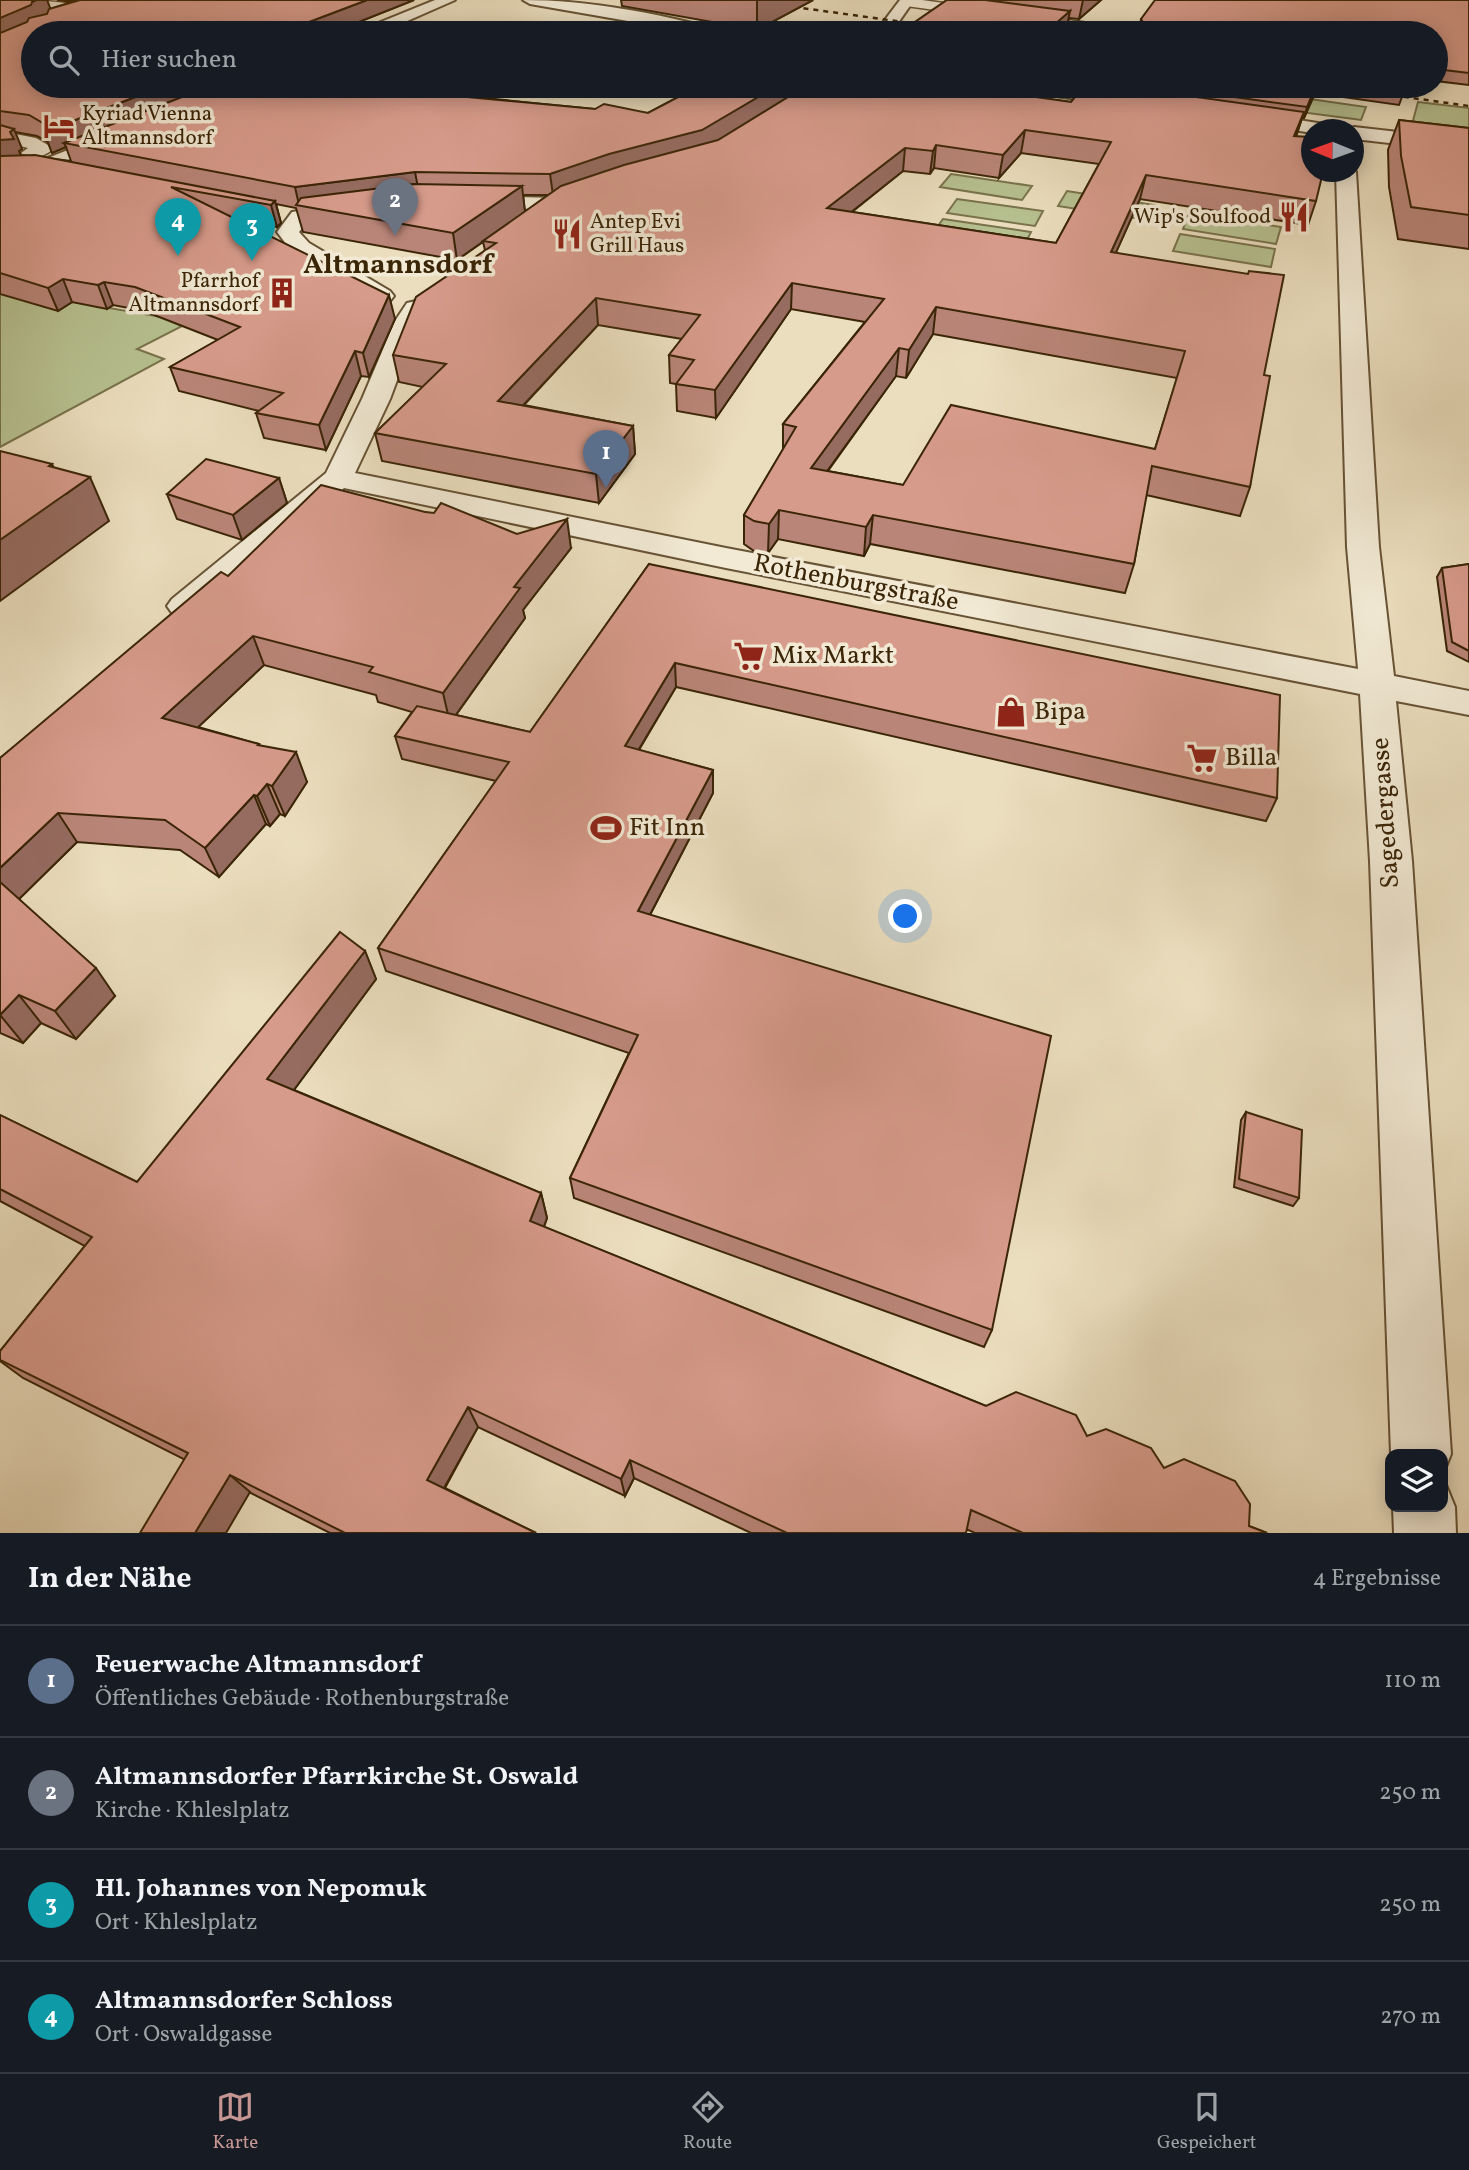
<!DOCTYPE html>
<html lang="de">
<meta charset="utf-8">
<style>
:root{--surface:#171b24;--page:#20242c;--text:#f1f3f6;--muted:#9ea1a6;--line:#363941;--accent:#c59692}
body{margin:0;font-family:Vollkorn,serif;background:var(--page);color:var(--text)}
.controls{position:absolute;right:21px;bottom:21px;display:grid;overflow:hidden;border-radius:14px;box-shadow:0 4px 18px #0003}
.controls button{width:63px;height:63px;display:grid;place-items:center;padding:0;border:0;border-bottom:2px solid var(--line);background:var(--surface);color:var(--text);font:35px sans-serif}
.compass{position:absolute;left:1301px;top:119px;width:63px;height:63px;border-radius:50%;background:var(--surface);box-shadow:0 4px 18px #0003;rotate:271deg}
.you{position:absolute;left:906px;top:917px;width:24px;height:24px;margin:-18px;border:5px solid #fff;border-radius:50%;background:#1a73e8;box-shadow:0 0 0 10px #1a73e833}
.badge{display:grid;place-items:center;width:46px;height:46px;border-radius:50%;background:var(--accent);color:#fff;font-size:23px;font-weight:700}
.pin{position:absolute;translate:-50% -58px;filter:drop-shadow(0 2px 4px #0008)}
.pin::after{content:'';position:absolute;top:37px;width:24px;height:21px;background:inherit;clip-path:polygon(0 0,100% 0,50% 100%)}
.list{margin:0;padding:0;list-style:none}
h2{display:flex;justify-content:space-between;align-items:center;height:91px;margin:0;padding:0 28px;font-size:30px}
h2 small{font-size:23px;font-weight:400;color:var(--muted)}
.list li{display:grid;grid-template-columns:46px 1fr auto;gap:21px;align-items:center;box-sizing:border-box;height:112px;padding:0 28px;border-top:2px solid var(--line)}
.list b{display:block;font-size:26px;white-space:nowrap}
.list p{margin:0;font-size:23px;white-space:nowrap;color:var(--muted)}
.list em{font-size:23px;font-style:normal;color:var(--muted)}
.icon{flex:none;width:38px;height:38px;fill:none;stroke:currentColor;stroke-width:2;stroke-linecap:round;stroke-linejoin:round}
.map{position:relative;flex:none;width:1469px;height:1533px;overflow:hidden}
.search{position:absolute;background:var(--surface);box-shadow:0 4px 18px #0003;left:21px;right:21px;top:21px;height:77px;display:flex;align-items:center;gap:18px;box-sizing:border-box;padding:0 24px;border-radius:38px;color:var(--muted);font-size:26px}
.sheet{height:539px;background:var(--surface)}
nav{display:flex;justify-content:space-around;align-items:center;box-sizing:border-box;height:98px;border-top:2px solid var(--line);background:var(--surface);font-size:19px;color:var(--muted)}
nav a{display:grid;justify-items:center;gap:4px}
nav .on{color:var(--accent)}
.map>svg:first-child{display:block}
.green{fill:#b7c191;stroke:#79734c;stroke-width:2}
.lines{fill:none;stroke-linecap:round;stroke-linejoin:round}
.pedestrian-casing{stroke:#675335;stroke-width:3}
.minor-casing{stroke:#675335;stroke-width:4}
.pedestrian{fill:#f2ead5;fill-rule:evenodd}
.minor{fill:#f2ead5;fill-rule:evenodd}
.rail{stroke:#3b2507;stroke-width:2.5;stroke-dasharray:5 5;stroke-linecap:butt}
.wall{fill:#b98578;stroke:#3b2507;stroke-width:2;fill-rule:evenodd}
.shaded-wall{fill:#966c61;stroke:#3b2507;stroke-width:2}
.building{fill:#d79b8b;stroke:#3b2507;stroke-width:2;fill-rule:evenodd}
.labels{text-anchor:middle;dominant-baseline:central;stroke-width:7;stroke-linejoin:round;paint-order:stroke}
.far-poi-label{font-size:21px;fill:#3b2507;stroke:#f2ead5;text-anchor:start}
.street-label{font-size:26px;fill:#3b2507;stroke:#f2ead5}
.poi-label{font-size:26px;fill:#3b2507;stroke:#f2ead5;text-anchor:start}
.far-district-label{font-size:28px;font-weight:bold;fill:#3b2507;stroke:#f2ead5}
</style>
<div class="map">
<svg width="1469" height="1533" viewBox="0 0 1469 1533">
<rect width="100%" height="100%" fill="#ebdebe"/>
<filter id="stains"><feTurbulence type="fractalNoise" baseFrequency=".00286" numOctaves="4"/><feColorMatrix values="0 0 0 0 .2 0 0 0 0 .09 0 0 0 0 .02 0 0 0 .5 -.17"/></filter>
<radialGradient id="worn" r=".72"><stop offset=".6" stop-color="#630" stop-opacity="0"/><stop offset="1" stop-color="#630" stop-opacity=".3"/></radialGradient>
<g class="green">
<path d="M1261,92l105,15 -5,13 -107,-14z"/>
<path d="M1418,102l51,6v30l-58,-10z"/>
<path d="M951,174l81,12 -10,14 -82,-13z"/>
<path d="M1067,191l87,14 -7,15 -89,-14z"/>
<path d="M957,199l86,12 -8,15 -88,-13z"/>
<path d="M1189,213l92,14 -5,17 -93,-15z"/>
<path d="M943,219l88,13 -8,16 -91,-14z"/>
<path d="M1180,234l95,15 -4,18 -98,-16z"/>
<path d="M0,289l190,33 -53,27 27,10 -164,88z"/>
</g>
<g class="lines">
<g class="pedestrian-casing">
<g id="pedestrian">
<path d="M0,0c21,0 76,0 91,10l-7,4 -80,-10 -4,-1z"/>
<path d="M900,0h22l211,29 7,4h-38l-196,-27 -5,-1z"/>
<path d="M0,131l36,7 17,10c-5,8 -20,11 -30,9l-2,-4 7,-5 -28,-7z"/>
</g>
</g>
<g class="minor-casing">
<g id="minor">
<path d="M435,0h20l-75,33h-21l2,-3z"/>
<path d="M523,0c65,0 133,13 197,30l2,3h-25l-167,-29z"/>
<path d="M900,0h14l-23,33h-16z"/>
<path d="M1010,86h45l73,10 9,5 -9,5 -109,-15z"/>
<path d="M1247,112l77,12 9,6h-21v3l-71,-12 -3,-4 3,-4z"/>
<path d="M1354,127l115,13v12l-115,-13v-9h-7z"/>
<path d="M118,130l9,6 -2,4 -125,50v-13z"/>
<path d="M1354,168l2,4 23,375 15,129 75,15v24l-73,-14 16,160 39,593 -8,20v-20h-52l-21,-593 -10,-167 -634,-126 -382,-80 -148,125 -12,3 -12,-3 -5,-7 5,-7 154,-126 36,-74 33,-78 12,-18 9,-2 9,2 3,5 -9,13 -29,78 -35,74 371,75 632,121 -11,-122 -11,-375h18z"/>
<path d="M473,196l82,2 7,2 3,4 -3,4 -7,2 -89,-4 -3,-4 3,-4z"/>
<path d="M350,203l7,2 4,4 -4,4 -50,9 -8,10 10,11 81,48 4,5 -4,5h-16l-81,-48 -16,-21 15,-20z"/>
<path d="M1443,1484l3,1 9,22 1,26h-62l-1,-26h50z"/>
</g>
</g>
<use href="#pedestrian" class="pedestrian"/>
<use href="#minor" class="minor"/>
<g class="rail">
<path d="M744,0l188,26"/>
<path d="M1384,94l85,12"/>
</g>
</g>
<g class="wall">
<path d="M0,0h47l3,9 22,-7 -15,-2h357l-83,33 -298,53h429l1,10 132,13 53,4 51,-27h95v8l12,-8h192l-6,5 79,11 13,-16h322l-7,19 -84,-12 -11,25h-2l-6,18 13,19 7,46 -8,24 -168,-26 -24,53 148,123 -14,112 -10,29 -94,-21 -12,69 -9,29 -255,-49 -6,12 -86,-17 -10,14 -14,-2 -10,-7v-29l39,-65v-26l82,-102 -74,-13 -75,109 -39,-7 -1,-27 -6,-1 -1,-28 13,-16 -84,-14 -74,80 109,21 2,28 -36,49 -217,-42 -7,-28 48,-46 -24,-5 -6,-27 92,-105 -2,-8 -26,18 -154,-28 -7,-24 -20,-4 5,19 -4,4 -39,-7 157,99 -26,58 -8,-1 -35,74 -62,-12 -8,-25 3,-2 -80,-20 -9,-24 48,-27 -74,-29 -31,-6 -6,4 -35,-7 -14,9 -58,-17zM15,132l22,4 11,6 4,11 14,-6 5,14 -50,-6 -2,-4 3,-2zM1021,153l78,11 -43,79 -204,-31 51,-41 27,3 4,-6 65,10zM523,195h25l-23,17zM933,334l244,44 -22,71 -252,36 -75,-14 68,-95 10,2z"/>
<path d="M621,0h192l-56,30 -135,-24z"/>
<path d="M947,0h154l-22,19 -10,-1 -3,13 -3,2h-164z"/>
<path d="M1469,0v85l-33,-4v-48l-296,-8 1,-6z"/>
<path d="M1399,120l70,8v121l-71,-10 -9,-52 -1,-37z"/>
<path d="M279,478l8,25 -45,37 -65,-21 -10,-25z"/>
<path d="M425,512l146,36 -48,62 2,8 -69,97 74,17 119,-168 628,234 -11,23 -590,-134 -37,63 74,20v23l-63,122 342,415 -8,17 -410,-149 -4,-20 59,-125 -243,-82 -8,-23 118,-167 -94,-22 -7,-23 17,-24 -34,-10 -2,-7 -112,-30 -66,62 61,17 1,2 47,36 -22,34 -5,-2 -10,12 -4,-2 -47,53 -39,-27 -103,-8 -58,57 96,97 -39,43 -35,-16 -18,20 -23,-10v-275l228,-182z"/>
<path d="M1469,564v98l-22,-11 -10,-74 5,-9z"/>
<path d="M365,951l11,28 -82,111 247,103 6,25 -3,9 442,179 101,30 77,32 85,58 18,7h-292l-9,-4v4h-215l-117,-55 -9,18 -147,-69 -33,61 91,45h-206l-307,-155 -23,-17v-10l85,-105 -85,-45v-86l137,67z"/>
<path d="M1246,1112l53,86 -6,8 -59,-19 7,-67z"/>
</g>
<g class="shaded-wall">
<path d="M36,0h11l5,13 -52,26v-21z"/>
<path d="M367,0h47l-83,33h-51z"/>
<path d="M757,0h56l-56,30z"/>
<path d="M1083,0h18l-22,19z"/>
<path d="M1070,11l-4,20 -3,2h-16v-2z"/>
<path d="M164,86h55l-155,57 2,4 -14,6 -8,-21z"/>
<path d="M462,86l3,20 -13,-12z"/>
<path d="M777,86h17v9l-92,56 -149,44 -3,-21z"/>
<path d="M977,86h21l-18,16z"/>
<path d="M1317,86l-2,7 -11,25 3,-11z"/>
<path d="M1304,112l-7,22 -10,25 7,-23z"/>
<path d="M14,129l8,20 -3,2 4,9 -23,2v-22z"/>
<path d="M1025,130l-4,23 -22,25 4,-23z"/>
<path d="M936,145l-2,23 -4,6 3,-23z"/>
<path d="M905,148l-2,23 -77,61 1,-24z"/>
<path d="M415,172l4,21 -120,12 -4,-18z"/>
<path d="M1146,175l-6,24 -35,78 6,-25z"/>
<path d="M522,186l3,26 -68,48 -4,-27z"/>
<path d="M275,201l6,22 -4,4 -6,-22z"/>
<path d="M63,279l9,23 -14,9 -10,-23z"/>
<path d="M104,282l9,23 -6,4 -9,-24z"/>
<path d="M792,283l-1,26 -75,109 -1,-28z"/>
<path d="M389,295l6,24 -26,58 -6,-24z"/>
<path d="M596,298l2,27 -96,103 -4,-27z"/>
<path d="M936,307l-3,27 -27,44 3,-28z"/>
<path d="M899,348l-3,28 -87,120 2,-28z"/>
<path d="M355,351l6,25 -35,74 -7,-25z"/>
<path d="M633,426l2,28 -36,49 -3,-29z"/>
<path d="M52,464l14,30 24,-17 19,44 -109,80v-61l49,-74z"/>
<path d="M279,478l8,25 -45,37 -9,-25z"/>
<path d="M779,510l-1,29 -10,14 1,-29z"/>
<path d="M873,515l-3,29 -6,12 2,-29z"/>
<path d="M567,519l4,29 -48,62 2,8 -75,105 -7,-30 71,-106z"/>
<path d="M253,636l11,29 -88,83 -14,-30z"/>
<path d="M675,663l1,24 -49,82 -2,-23z"/>
<path d="M296,752l11,30 -22,34 -13,-30z"/>
<path d="M713,770v23l-73,141 -2,-23z"/>
<path d="M267,784l13,30 -10,12 -13,-30z"/>
<path d="M254,795l12,29 -47,53 -14,-29z"/>
<path d="M58,813l19,29 -64,63 -13,-19v-18z"/>
<path d="M365,951l11,28 -94,127 -15,-27z"/>
<path d="M96,968l19,28 -39,43 -21,-28z"/>
<path d="M19,995l22,28 -18,20 -23,-28z"/>
<path d="M541,1193l6,25 -10,27 -7,-24z"/>
<path d="M468,1407l10,20 -39,70 -12,-17z"/>
<path d="M630,1460l4,18 -9,18 -4,-17z"/>
<path d="M230,1475l20,17 -24,41h-31z"/>
</g>
<g class="building">
<path d="M0,0h36l-4,2 -1,3 -31,13z"/>
<path d="M80,0h287l-87,33h-247v53h131l-120,46 2,-7 -17,-10 -29,-4v-78l27,-11 2,-4 18,-4 2,-5z"/>
<path d="M947,0h38l85,11 -23,20 -6,-1 -4,3h-138z"/>
<path d="M1155,0h314v73l-33,-4v-36h-306l6,-8 8,-1 -3,-5z"/>
<path d="M210,86h252l-10,8 15,3 128,12 9,-5 44,9 51,-27h78l-75,44 -93,24 -59,20 -135,-2 -120,15 -231,-44z"/>
<path d="M806,86h171l5,1 -3,2 92,13 13,-16h33l187,26 -10,24 15,1v18l3,1v16h11l-7,29 -170,-26 -35,77 137,22 1,-3 35,4 -20,100 6,1 -20,111 -98,-21 -18,98 -261,-49 -7,12 -87,-17 -10,14 -15,-3 -10,-6 52,-88 -13,-3 101,-125 -92,-16 -77,107 -39,-6 18,-24 -25,-5 31,-40 -104,-17 -98,103 135,25 -37,48 -221,-41 71,-69 -53,-9 23,-58 80,-54 -13,-2 78,-55 63,-21 94,-25zM1025,130l86,12 -55,101 -229,-35 78,-60 28,3 3,-6 67,10zM936,307l249,44 -30,98 -204,-44 -48,80 -92,-17 88,-120 10,2z"/>
<path d="M1155,86h161l-9,21z"/>
<path d="M1349,86h57l-3,7z"/>
<path d="M1399,120l70,8v87l-58,-8 -10,-51z"/>
<path d="M0,125l14,4 -4,3 4,7 -14,1z"/>
<path d="M35,155l240,46 -4,4 -100,-18 218,108 -26,58 -8,-2 -36,74 -63,-12 27,-20 -113,-26 70,-40 -105,-40 -31,-5 -6,3 -35,-6 -15,9 -48,-15v-117z"/>
<path d="M414,184l108,2 -69,47 -157,-28 5,-7z"/>
<path d="M0,451l52,13 -3,2 41,11 -90,63z"/>
<path d="M206,459l73,19 -46,37 -66,-21z"/>
<path d="M321,485l104,27 9,1 7,-10 76,31 50,-15 -53,68 6,1 -77,105 -74,-21 4,-5 -120,-31 -91,82 97,26 -1,1 38,7 -24,34 -5,-2 -10,12 -3,-1 -49,53 -40,-28 -107,-7 -58,55v-110l221,-186 7,4z"/>
<path d="M649,564l631,131 -3,103 -602,-135 -50,83 88,24 -75,141 413,125 -59,294 -422,-152 68,-143 -260,-87 131,-186 -114,-26 22,-30 113,26z"/>
<path d="M1469,564v87l-17,-9 -10,-74z"/>
<path d="M0,882l96,86 -41,43 -36,-16 -19,20z"/>
<path d="M340,932l25,19 -98,128 274,114 -11,28 456,185 30,-14 60,23 11,21 19,-7 45,19 13,20 20,-9 51,22 15,23 -1,22 18,7h-244l-52,-23 -5,23h-179l-157,-73 -9,19 -153,-72 -41,73 109,53h-191l-115,-58 -35,58h-55l48,-80 -188,-93v-9l92,-114 -92,-48v-74l137,67z"/>
<path d="M1246,1112l56,18 -3,68 -60,-19z"/>
</g>
<defs>
<g id="hotel-bare" transform="scale(2.415)"><path d="M-6-4.5h1.5V1H6V5H4.5V3h-9V5H-6ZM-4 0a1.8 1.8 0 1 1 3.6 0ZM.5 0V-2.5h3Q6-2.5 6 0Z" fill="#8f2418" stroke="#f2ead5" stroke-width="2.5" paint-order="stroke"/></g>
<g id="restaurant-bare" transform="scale(2.415)"><path d="M-5-6h1v4h1v-4h1v4h1v-4h1v5L-1.5 .5V6h-2V.5L-5-1ZM5-6V6H3V1.5H1.5Q1.5-4 5-6Z" fill="#8f2418" stroke="#f2ead5" stroke-width="2.5" paint-order="stroke"/></g>
<g id="building-bare" transform="scale(2.415)"><path d="M-4-6H4V6H1V3H-1V6H-4ZM-2.5-4.3h1.7v1.8h-1.7ZM.8-4.3h1.7v1.8H.8ZM-2.5-1h1.7V.8h-1.7ZM.8-1h1.7V.8H.8Z" fill="#8f2418" stroke="#f2ead5" stroke-width="2.5" paint-order="stroke"/></g>
<g id="supermarket-bare" transform="scale(2.415)"><path d="M-6-5.5h2.5l.6 2H6L4.5 2H-2.5L-4.4-4H-6ZM-1.5 3.2a1.3 1.3 0 1 0 .1 0ZM3 3.2a1.3 1.3 0 1 0 .1 0Z" fill="#8f2418" stroke="#f2ead5" stroke-width="2.5" paint-order="stroke"/></g>
<g id="shop-bare" transform="scale(2.415)"><path d="M-5-2.5h2.3a2.7 3.5 0 0 1 5.4 0H5L5.5 6h-11ZM-1.5-2.5h3a1.5 2.3 0 0 0-3 0Z" fill="#8f2418" stroke="#f2ead5" stroke-width="2.5" paint-order="stroke"/></g>
<g id="stadium-bare" transform="scale(2.415)"><path d="M0-5a6.5 5 0 1 0 0 10a6.5 5 0 1 0 0-10ZM-3.5-1.8h7v3.6h-7Z" fill="#8f2418" stroke="#f2ead5" stroke-width="2.5" paint-order="stroke"/></g>
</defs>
<g fill-rule="evenodd">
<use href="#hotel-bare" x="59" y="126"/>
<use href="#restaurant-bare" x="1294" y="217"/>
<use href="#restaurant-bare" x="567" y="234"/>
<use href="#building-bare" x="282" y="293"/>
<use href="#supermarket-bare" x="749" y="656"/>
<use href="#shop-bare" x="1011" y="712"/>
<use href="#supermarket-bare" x="1202" y="758"/>
<use href="#stadium-bare" x="606" y="828"/>
</g>
<g class="labels">
<g class="far-poi-label">
<text x="82" y="114">Kyriad Vienna<tspan x="82" dy="24">Altmannsdorf</tspan></text>
<text x="1271" y="217" text-anchor="end">Wip's Soulfood</text>
<text x="590" y="222">Antep Evi<tspan x="590" dy="24">Grill Haus</tspan></text>
<text x="259" y="281" text-anchor="end">Pfarrhof<tspan x="259" dy="24">Altmannsdorf</tspan></text>
</g>
<g class="street-label">
<text transform="translate(856 583) rotate(11)">Rothenburgstraße</text>
<text transform="translate(1386 813) rotate(-94)">Sagedergasse</text>
</g>
<g class="poi-label">
<text x="772" y="656">Mix Markt</text>
<text x="1034" y="712">Bipa</text>
<text x="1225" y="758">Billa</text>
<text x="629" y="828">Fit Inn</text>
</g>
<g class="far-district-label">
<text x="398" y="265">Altmannsdorf</text>
</g>
</g>
<rect width="100%" height="100%" filter="url(#stains)"/>
<rect width="100%" height="100%" fill="url(#worn)"/>
</svg>
<div class="controls">
<button><svg class="icon" aria-label="layers" viewBox="0 0 24 24"><path d="M12 4l9 5-9 5-9-5zM3 14l9 5 9-5"/></svg></button>
</div>
<svg class="compass" viewBox="-18 -18 36 36"><path d="M0-13l5 13h-10z" fill="#e53935"/><path d="M0 13l5-13h-10z" fill="#9ea1a6"/></svg>
<div class="you"></div>
<div class="pin badge" style="left:606px;top:488px;background:#5c6f8a">1</div>
<div class="pin badge" style="left:395px;top:236px;background:#6b7280">2</div>
<div class="pin badge" style="left:252px;top:261px;background:#0f9aa8">3</div>
<div class="pin badge" style="left:178px;top:256px;background:#0f9aa8">4</div>
<div class="search"><svg class="icon" aria-label="search" viewBox="0 0 24 24"><circle cx="10" cy="10" r="6"/><path d="M15 15l6 6"/></svg>Hier suchen</div>
</div>
<section class="sheet">
<h2>In der Nähe<small>4 Ergebnisse</small></h2>
<ul class="list">
<li><span class="badge" style="background:#5c6f8a">1</span><div><b>Feuerwache Altmannsdorf</b><p>Öffentliches Gebäude · Rothenburgstraße</p></div><em>110 m</em></li>
<li><span class="badge" style="background:#6b7280">2</span><div><b>Altmannsdorfer Pfarrkirche St. Oswald</b><p>Kirche · Khleslplatz</p></div><em>250 m</em></li>
<li><span class="badge" style="background:#0f9aa8">3</span><div><b>Hl. Johannes von Nepomuk</b><p>Ort · Khleslplatz</p></div><em>250 m</em></li>
<li><span class="badge" style="background:#0f9aa8">4</span><div><b>Altmannsdorfer Schloss</b><p>Ort · Oswaldgasse</p></div><em>270 m</em></li>
</ul>
</section>
<nav>
<a class="on"><svg class="icon" aria-label="map" viewBox="0 0 24 24"><path d="M3 6l6-2 6 2 6-2v14l-6 2-6-2-6 2zM9 4v14M15 6v14"/></svg>Karte</a>
<a><svg class="icon" aria-label="directions" viewBox="0 0 24 24"><path d="M12 3l9 9-9 9-9-9zM9 14v-3h6M13 9l2 2-2 2"/></svg>Route</a>
<a><svg class="icon" aria-label="saved" viewBox="0 0 24 24"><path d="M7 4h10v16l-5-4-5 4z"/></svg>Gespeichert</a>
</nav>
